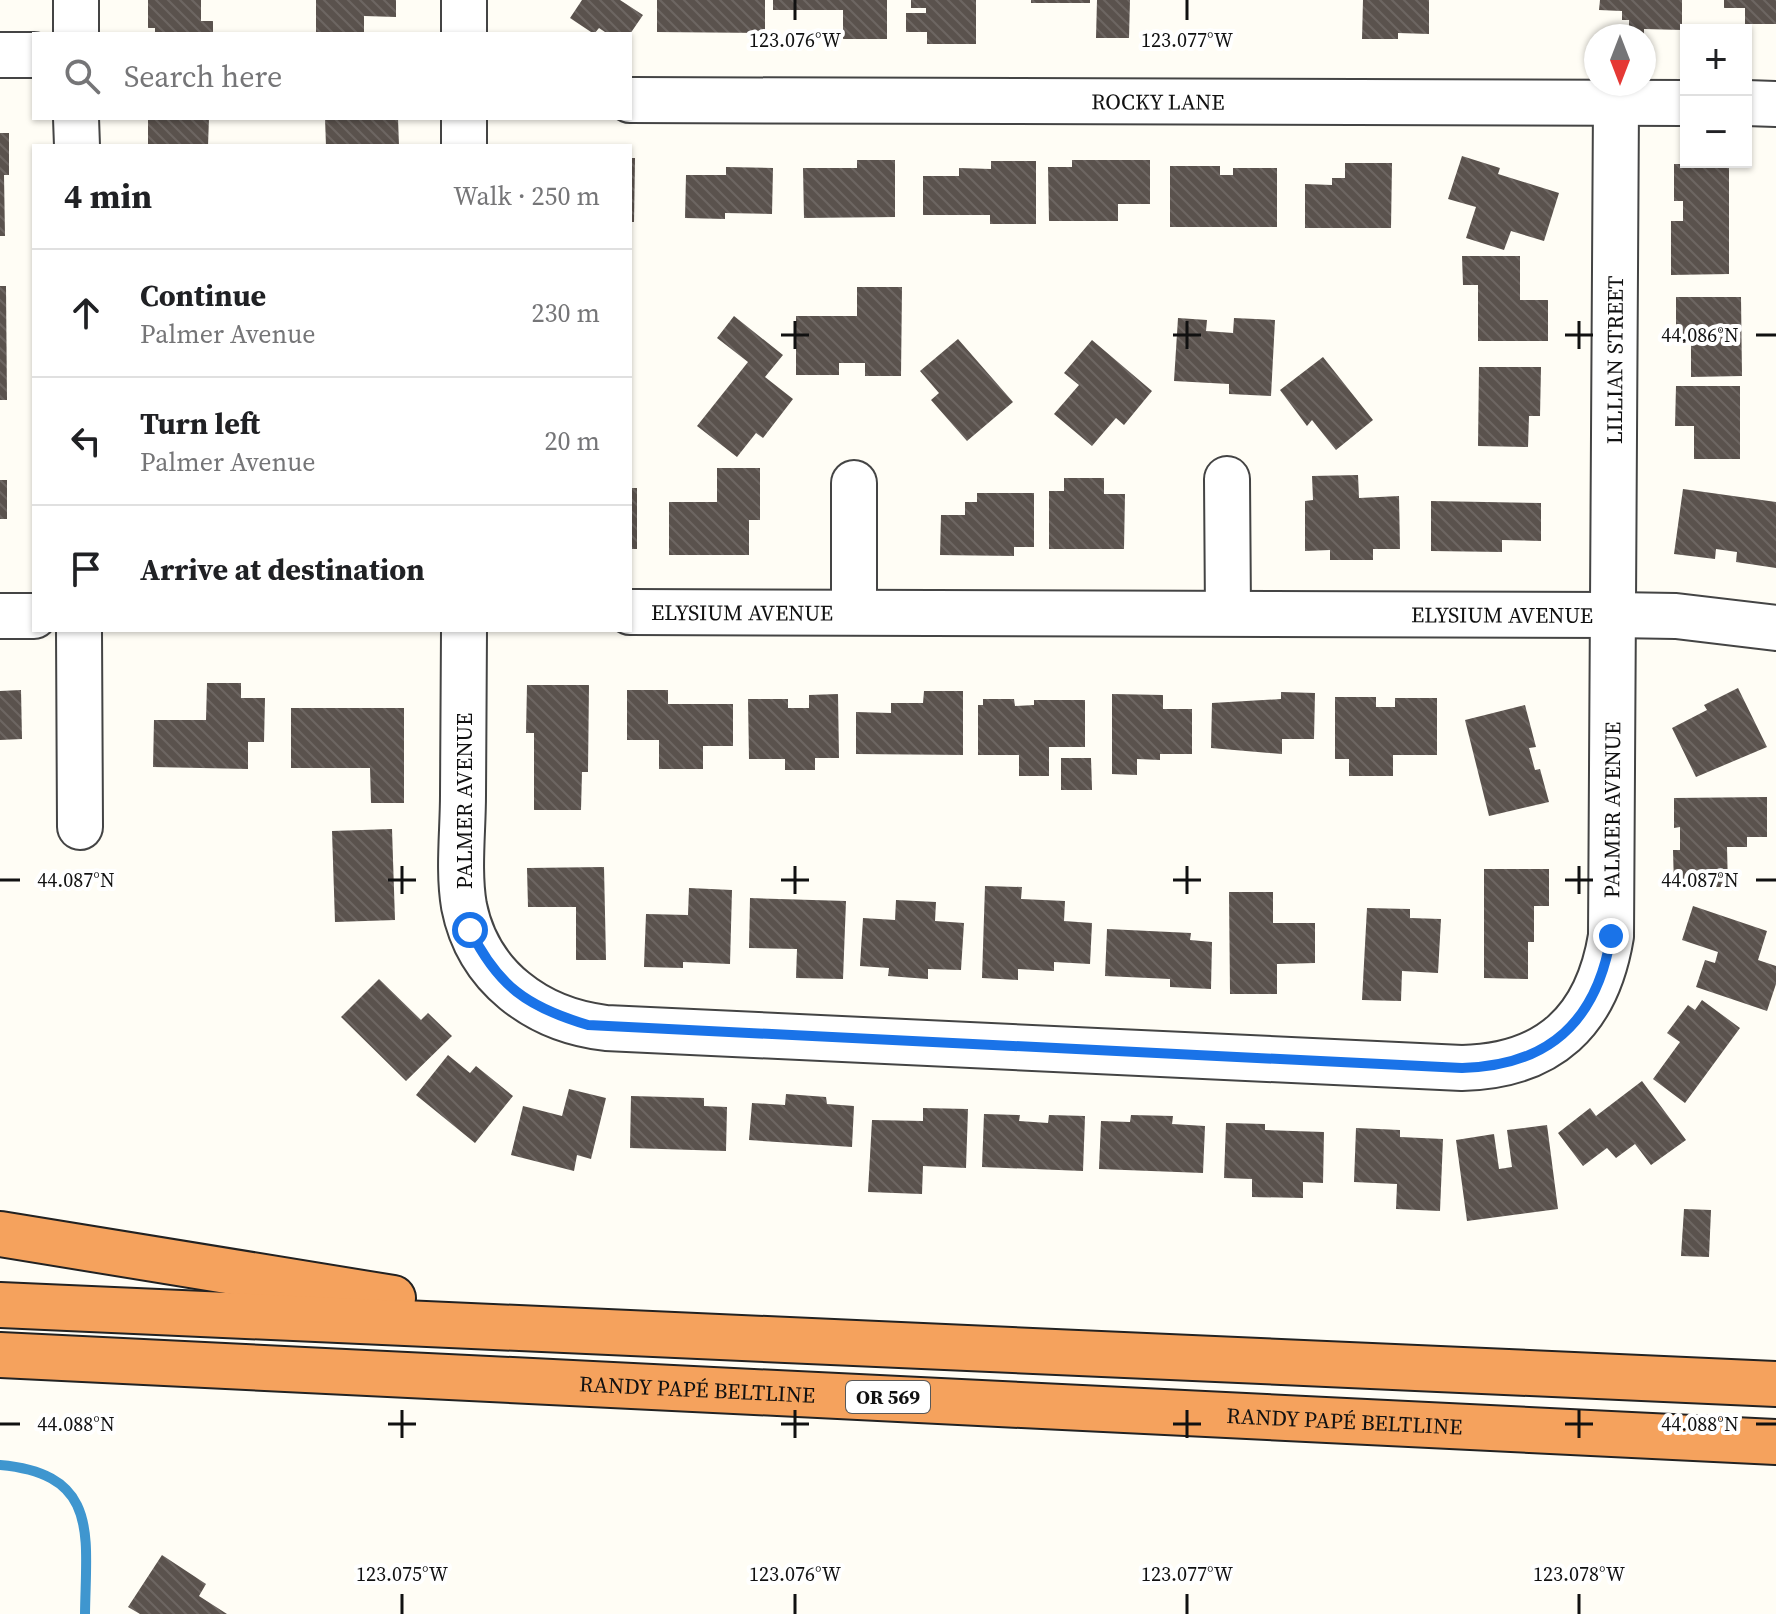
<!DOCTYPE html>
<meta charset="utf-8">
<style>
:root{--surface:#fff;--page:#f2f2f2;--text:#202124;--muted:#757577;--line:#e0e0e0}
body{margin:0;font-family:"Source Serif 4",serif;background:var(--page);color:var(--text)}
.controls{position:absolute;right:24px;top:24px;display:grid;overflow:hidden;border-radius:0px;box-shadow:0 2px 6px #0004}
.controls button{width:72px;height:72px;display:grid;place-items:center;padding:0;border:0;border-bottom:2px solid var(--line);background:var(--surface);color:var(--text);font:40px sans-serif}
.compass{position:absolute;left:1584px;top:24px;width:72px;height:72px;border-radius:50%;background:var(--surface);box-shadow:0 2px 6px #0004;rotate:180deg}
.stop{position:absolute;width:24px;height:24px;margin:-18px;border:6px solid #1a73e8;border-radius:50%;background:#fff}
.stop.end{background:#1a73e8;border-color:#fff;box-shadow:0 2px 8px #0008}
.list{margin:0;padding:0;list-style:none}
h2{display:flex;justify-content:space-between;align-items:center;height:104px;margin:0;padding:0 32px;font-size:34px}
h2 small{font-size:26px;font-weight:400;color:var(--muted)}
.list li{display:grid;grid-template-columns:52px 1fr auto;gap:24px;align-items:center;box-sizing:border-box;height:128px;padding:0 32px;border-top:2px solid var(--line)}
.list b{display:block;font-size:30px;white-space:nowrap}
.list p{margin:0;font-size:26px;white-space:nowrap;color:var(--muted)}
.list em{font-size:26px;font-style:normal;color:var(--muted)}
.icon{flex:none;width:44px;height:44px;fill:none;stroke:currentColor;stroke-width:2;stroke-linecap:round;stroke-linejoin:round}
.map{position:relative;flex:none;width:1776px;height:1614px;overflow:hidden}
.search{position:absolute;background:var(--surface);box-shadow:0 2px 6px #0004;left:32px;top:32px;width:600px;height:88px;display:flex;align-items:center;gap:20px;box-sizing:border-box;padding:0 28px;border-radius:0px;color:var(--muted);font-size:30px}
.panel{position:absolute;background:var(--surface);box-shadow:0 2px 6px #0004;left:32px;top:144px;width:600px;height:488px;border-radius:0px}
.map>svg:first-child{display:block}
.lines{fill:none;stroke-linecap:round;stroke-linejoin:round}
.stream{stroke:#3f96cf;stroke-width:10}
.building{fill:url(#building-back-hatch)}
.minor-casing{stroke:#444;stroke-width:48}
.highway-casing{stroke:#222;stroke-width:48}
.minor{stroke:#fff;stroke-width:44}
.highway{stroke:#f5a25d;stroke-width:44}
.route{stroke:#1a73e8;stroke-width:10}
.ticks{fill:none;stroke:#111;stroke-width:3}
.labels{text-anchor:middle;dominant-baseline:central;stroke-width:8;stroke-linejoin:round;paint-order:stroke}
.shield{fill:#fff;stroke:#585858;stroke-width:2}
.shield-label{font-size:20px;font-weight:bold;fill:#111}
.street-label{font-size:22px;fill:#111;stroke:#fff}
.ticks-label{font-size:20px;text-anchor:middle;fill:#111;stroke:#fff;stroke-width:8;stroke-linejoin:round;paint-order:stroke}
</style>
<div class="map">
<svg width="1776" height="1614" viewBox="0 0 1776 1614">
<defs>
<pattern id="building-back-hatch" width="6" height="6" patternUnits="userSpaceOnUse" patternTransform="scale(2)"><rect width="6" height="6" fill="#5a524d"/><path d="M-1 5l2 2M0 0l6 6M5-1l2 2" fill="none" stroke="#6d6662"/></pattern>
</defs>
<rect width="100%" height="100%" fill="#fffdf5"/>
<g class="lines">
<path class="stream" d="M0,1465c100,9 86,70 85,149"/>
</g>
<g class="building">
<path d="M148,0h53v21h12v13h-58v-6h-7z"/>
<path d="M316,0h80v17l-32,-1v18h-48z"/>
<path d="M582,0h38l23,15 -13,19h-22l-9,-6 -5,6 -24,-16z"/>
<path d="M657,0h108v33l-108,-1z"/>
<path d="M773,0h114v39h-44v-29h-70z"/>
<path d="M911,0h65v44h-49v-12h-21v-19h20v-5h-15z"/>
<rect x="1031" y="0" width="59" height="3"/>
<path d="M1097,0h33l-1,38h-33z"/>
<path d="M1363,0h66v34l-31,-1v6h-36z"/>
<path d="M1600,0h82v30l-38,-1v6l-15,-1v-14h-7v-9l-23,-1z"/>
<path d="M1724,0h52v24h-31v-16h-21z"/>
<path d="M148,118h61l-1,28h-60z"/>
<path d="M325,118h73l1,28h-73z"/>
<path d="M0,133h9v42h-5l1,61h-5z"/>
<path d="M1462,156l38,12 -2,6 61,19 -15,48 -33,-10 -7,19 -38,-12 10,-31 -28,-8z"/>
<path d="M630,158h5l-1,64h-4z"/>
<path d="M857,160h38v57l-91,1 -1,-50h54z"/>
<path d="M1072,160h78v44h-32v17h-69l-1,-54h24z"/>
<path d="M991,161h45v63h-46v-9h-67v-39h36v-8l32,1z"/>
<path d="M1345,163h47l-1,65h-86v-44l27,1v-7h13z"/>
<path d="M1674,164h55v110l-58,1v-54h12v-20h-9z"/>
<path d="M1170,166h50v9h13v-7h44v59h-107z"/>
<path d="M726,167l47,1 -1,46 -47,-1v6l-40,-1 1,-43h40z"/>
<path d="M1462,256h58v44h28v41h-70v-56h-15z"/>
<path d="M0,286h6l1,114h-7z"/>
<path d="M857,287h45l-1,89h-36v-13h-26v12h-43v-59h61z"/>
<path d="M1676,297h65l1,79 -51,1v-34h-15z"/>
<path d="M734,316l49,39 -18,22 28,22 -30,39 -7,-5 -19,24 -40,-31 51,-64 -31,-24z"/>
<path d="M1178,318l29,2 -1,11 27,2 1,-15 41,2 -4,76 -42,-2v-10l-55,-3z"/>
<path d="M958,339l55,63 -46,39 -36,-41 8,-7 -19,-22z"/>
<path d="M1092,340l60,51 -28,34 -8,-7 -24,28 -38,-32 25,-29 -15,-12z"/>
<path d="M1323,357l50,63 -37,30 -24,-30 -5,6 -27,-36z"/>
<path d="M1479,367h62l-1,49h-11l-1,31 -50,-1z"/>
<path d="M1676,386h64v73h-46v-33h-19z"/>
<path d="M717,468h43v52h-11v35h-80v-53h48z"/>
<path d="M1358,475l1,23 40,-2 1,53h-27v11h-43v-10l-25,1v-50l8,-1 -1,-24z"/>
<path d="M1064,478h40v16h21l-1,55h-75v-58h15z"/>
<rect x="0" y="480" width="7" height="39"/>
<rect x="630" y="488" width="7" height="61"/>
<path d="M1683,489l93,13v66l-40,-6 1,-10 -21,-3 -1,10 -41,-5z"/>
<path d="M977,493h57v54h-20v9l-74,-1 1,-40h24v-13h12z"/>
<path d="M1431,501l110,2v38l-39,-1v12l-71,-1z"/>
<path d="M207,683h34v15h24l-1,44h-16v27l-95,-2 1,-47h52z"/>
<path d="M527,685h62l-1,87h-6l-1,38h-47v-77h-8z"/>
<path d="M1738,688l29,59 -71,30 -24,-49 35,-18 -3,-5z"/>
<path d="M21,690l1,49 -22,1v-49z"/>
<path d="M627,690h41v14h65v42h-30v23h-44v-29h-32z"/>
<path d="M924,691h39v64l-107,-1v-42l35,1v-10h32z"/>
<path d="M1281,692l34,1 -1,46h-32v15l-71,-6 1,-45 69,-4z"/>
<path d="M838,694l1,64h-24v12h-30v-11h-36l-1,-60h40v9h21v-13z"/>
<path d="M1112,694l51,1v14h29v45h-32v6l-23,-1v16l-25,-1z"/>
<path d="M1335,697h41v10h19v-9h42v57h-44v21h-44v-17h-14z"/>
<path d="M983,699h31l1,7 19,-1v-5h51v47h-36v29h-30v-21h-41v-50h5z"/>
<path d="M1525,705l11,42 -7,1 6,22 5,-1 9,33 -60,14 -24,-96z"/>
<path d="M291,708h113v95h-33l-1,-35h-79z"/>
<path d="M1061,758h30l1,32h-31z"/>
<path d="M1767,797v40h-20v10h-20l1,40h-54l-1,-37h7v-23l-6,1v-30z"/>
<path d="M392,829l3,91 -60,2 -3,-91z"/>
<path d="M604,867l2,93h-30v-53h-48l-1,-39z"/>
<path d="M1484,869h65v37h-15v36h-6v37l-44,-1z"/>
<path d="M985,886l37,1 -1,12 44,2 -1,20 28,2 -2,41 -36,-2v9l-36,-2v11l-36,-2z"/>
<path d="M689,888l43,2 -2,74 -47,-2v6l-39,-1 2,-53 42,1z"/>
<path d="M1229,892h44v31h42v40l-38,1v30h-47z"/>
<path d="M750,898l96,3 -3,78 -47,-1 1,-29 -48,-1z"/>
<path d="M896,900l40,2 -1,19 29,2 -3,47 -33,-1v10l-40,-3 1,-8 -29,-2 3,-48 32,2z"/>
<path d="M1693,906l74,25 -9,29 18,6v18l-9,27 -71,-24 9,-27 10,3 3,-11 -36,-12z"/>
<path d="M1367,908l43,1v9l31,1 -3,54 -36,-2 -1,30 -39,-1z"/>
<path d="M1107,929l84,4 -1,7 22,2 -1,47 -41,-2v-8l-65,-3z"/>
<path d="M379,979l42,41 7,-7 24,23 -46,45 -65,-64z"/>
<path d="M1702,1000l38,28 -55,75 -32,-24 27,-37 -13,-9 21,-28 7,5z"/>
<path d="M448,1055l22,18 6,-7 37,30 -38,47 -59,-48z"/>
<path d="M1642,1081l44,59 -35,25 -16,-21 -19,14 -9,-10 -24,18 -25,-33 32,-25 6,8z"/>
<path d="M569,1089l37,9 -15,61 -14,-4 -3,16 -63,-16 12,-49 39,10z"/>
<path d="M786,1094l40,3 1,7 27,2 -2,41 -103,-7 3,-37 33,2z"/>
<path d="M631,1096l73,2v8l23,1 -1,44 -96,-3z"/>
<path d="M923,1108l45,1 -2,59 -43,-2 -1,28 -54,-2 4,-72 51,1z"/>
<path d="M984,1114l36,1 -1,6 29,2 1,-8 36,1 -2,55 -101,-4z"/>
<path d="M1131,1115l42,1 -1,8 33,2 -2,47 -104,-4 2,-48 29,1z"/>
<path d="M1226,1123l39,1v6l59,2 -1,51 -20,-1v16l-51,-1v-18l-28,-1z"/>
<path d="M1547,1125l11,84 -91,12 -11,-81 38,-6 5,35 13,-2 -5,-37z"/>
<path d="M1356,1128l44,2v7l43,2 -3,72 -44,-2 1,-25 -43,-2z"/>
<path d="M1684,1209l27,1 -2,47 -28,-1z"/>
<path d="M162,1555l44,29 -7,12 28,18h-87l-12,-7z"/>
</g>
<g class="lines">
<g class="minor-casing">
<g id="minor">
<path d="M76,0v34"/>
<path d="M464,0v34"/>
<path d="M0,55h34"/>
<path id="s1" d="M630,100l1056,3"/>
<path d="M1746,103l30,1"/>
<path d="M76,118l1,28"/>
<path d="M464,118v28"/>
<path d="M1227,479l1,134"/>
<path id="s2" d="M630,612l984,3 62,1 100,12"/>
<path d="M854,612v-129"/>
<path d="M0,616h34"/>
<path d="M79,630l1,197"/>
<path id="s3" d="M464,630c0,55 -1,110 -1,165 0,36 -5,76 1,111 14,71 73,114 142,122l856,40c87,-2 135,-47 149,-132l5,-833"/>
</g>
</g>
<g class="highway-casing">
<g id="highway">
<path d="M0,1234l393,64"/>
<path d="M0,1305l1776,79"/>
<path id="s4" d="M0,1355l1776,87"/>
</g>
</g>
<use href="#minor" class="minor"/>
<use href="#highway" class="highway"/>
</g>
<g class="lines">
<path class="route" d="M470,930c28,56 57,77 118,95l874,43c87,-2 135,-47 149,-132"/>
</g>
<path class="ticks" d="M795,0v20M1187,0v20M795,321v28M1187,321v28M1579,321v28M781,335h28M1173,335h28M1565,335h28M1756,335h20M402,866v28M795,866v28M1187,866v28M1579,866v28M0,880h20M388,880h28M781,880h28M1173,880h28M1565,880h28M1756,880h20M402,1410v28M795,1410v28M1187,1410v28M1579,1410v28M0,1424h20M388,1424h28M781,1424h28M1173,1424h28M1565,1424h28M1756,1424h20M402,1594v20M795,1594v20M1187,1594v20M1579,1594v20"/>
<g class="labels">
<rect class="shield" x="846" y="1381" width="84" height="32" rx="6"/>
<g class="shield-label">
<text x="888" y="1397">OR 569</text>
</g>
<g class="street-label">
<text stroke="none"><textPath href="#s1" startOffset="528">ROCKY LANE</textPath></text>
<text stroke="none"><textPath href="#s3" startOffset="2130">LILLIAN STREET</textPath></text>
<text stroke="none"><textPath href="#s2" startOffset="112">ELYSIUM AVENUE</textPath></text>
<text stroke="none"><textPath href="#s2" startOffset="872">ELYSIUM AVENUE</textPath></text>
<text transform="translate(464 801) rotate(-90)">PALMER AVENUE</text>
<text stroke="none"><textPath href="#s3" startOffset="1680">PALMER AVENUE</textPath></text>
<text stroke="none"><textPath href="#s4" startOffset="698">RANDY PAPÉ BELTLINE</textPath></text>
<text stroke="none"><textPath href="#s4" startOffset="1346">RANDY PAPÉ BELTLINE</textPath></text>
</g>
</g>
<g class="ticks-label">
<text x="795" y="47">123.076°W</text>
<text x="1187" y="47">123.077°W</text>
<text x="1700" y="342">44.086°N</text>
<text x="1700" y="887">44.087°N</text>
<text x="76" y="887">44.087°N</text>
<text x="1700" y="1431">44.088°N</text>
<text x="76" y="1431">44.088°N</text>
<text x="402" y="1581">123.075°W</text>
<text x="795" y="1581">123.076°W</text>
<text x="1187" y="1581">123.077°W</text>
<text x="1579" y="1581">123.078°W</text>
</g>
</svg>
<div class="controls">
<button>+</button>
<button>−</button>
</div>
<svg class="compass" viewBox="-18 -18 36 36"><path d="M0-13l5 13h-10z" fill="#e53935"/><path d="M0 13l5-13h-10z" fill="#757577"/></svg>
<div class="stop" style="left:470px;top:930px"></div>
<div class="stop end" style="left:1611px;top:936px"></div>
<div class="search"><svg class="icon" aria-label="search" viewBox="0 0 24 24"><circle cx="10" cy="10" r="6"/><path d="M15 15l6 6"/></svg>Search here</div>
<section class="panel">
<h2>4 min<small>Walk · 250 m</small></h2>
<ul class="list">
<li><svg class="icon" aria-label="ahead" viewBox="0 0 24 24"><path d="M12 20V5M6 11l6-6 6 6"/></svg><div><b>Continue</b><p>Palmer Avenue</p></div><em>230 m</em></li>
<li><svg class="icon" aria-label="left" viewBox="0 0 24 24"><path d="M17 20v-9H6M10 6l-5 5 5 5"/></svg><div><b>Turn left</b><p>Palmer Avenue</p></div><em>20 m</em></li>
<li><svg class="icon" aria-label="arrive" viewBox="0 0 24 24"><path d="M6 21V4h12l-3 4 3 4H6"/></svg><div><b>Arrive at destination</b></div></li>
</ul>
</section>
</div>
